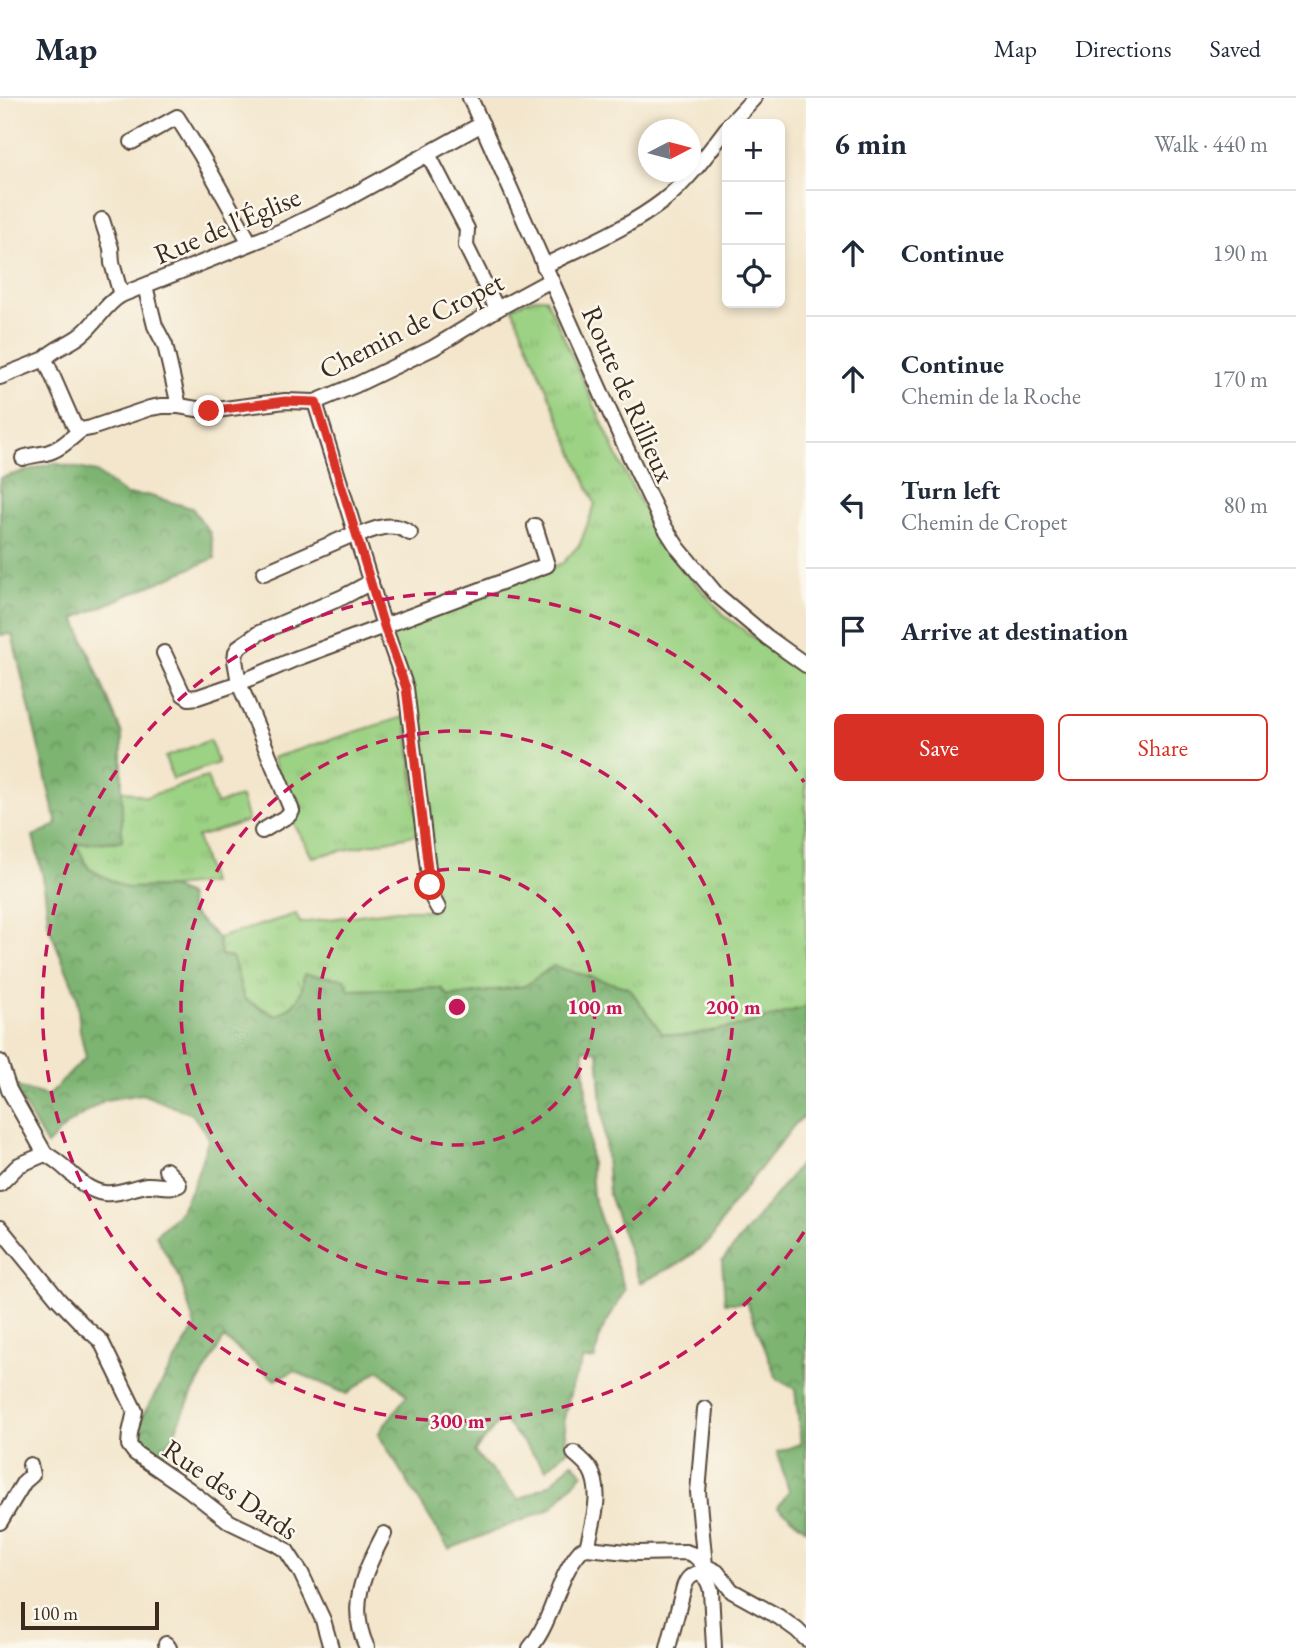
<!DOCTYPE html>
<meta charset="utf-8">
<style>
:root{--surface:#fff;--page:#f6f6f7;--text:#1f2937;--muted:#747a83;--line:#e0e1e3;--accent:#d93025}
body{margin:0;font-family:"EB Garamond",serif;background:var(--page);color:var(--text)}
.controls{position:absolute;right:21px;top:21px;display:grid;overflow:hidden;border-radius:10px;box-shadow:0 4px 10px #0003}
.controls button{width:63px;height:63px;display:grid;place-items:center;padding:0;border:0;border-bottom:2px solid var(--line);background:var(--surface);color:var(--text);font:35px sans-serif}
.compass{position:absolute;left:638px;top:21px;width:63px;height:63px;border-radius:50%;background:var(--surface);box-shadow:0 4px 10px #0003;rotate:84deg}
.scale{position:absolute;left:21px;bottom:18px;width:138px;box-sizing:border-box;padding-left:7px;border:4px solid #3b2a1e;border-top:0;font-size:19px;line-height:24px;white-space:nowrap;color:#3b2a1e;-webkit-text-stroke:5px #fbf7ec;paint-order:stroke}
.stop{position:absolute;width:21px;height:21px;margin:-16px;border:5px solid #d93025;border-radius:50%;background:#fff}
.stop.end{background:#d93025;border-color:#fff;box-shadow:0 2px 7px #0008}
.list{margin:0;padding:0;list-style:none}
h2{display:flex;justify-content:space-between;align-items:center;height:91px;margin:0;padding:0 28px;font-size:30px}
h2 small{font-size:23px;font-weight:400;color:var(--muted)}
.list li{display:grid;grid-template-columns:46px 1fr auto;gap:21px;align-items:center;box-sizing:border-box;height:126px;padding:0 28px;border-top:2px solid var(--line)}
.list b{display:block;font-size:26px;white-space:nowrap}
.list p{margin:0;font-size:23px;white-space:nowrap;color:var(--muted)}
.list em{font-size:23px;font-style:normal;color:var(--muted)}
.actions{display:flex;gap:14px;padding:21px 28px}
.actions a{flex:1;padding:16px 0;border:2px solid var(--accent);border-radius:10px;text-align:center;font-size:24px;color:var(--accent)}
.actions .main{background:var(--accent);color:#fff}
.icon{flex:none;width:38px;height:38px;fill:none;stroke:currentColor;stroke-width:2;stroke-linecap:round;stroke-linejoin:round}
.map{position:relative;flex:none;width:806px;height:1550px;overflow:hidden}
header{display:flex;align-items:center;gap:42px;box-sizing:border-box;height:98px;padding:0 35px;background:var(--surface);border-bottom:2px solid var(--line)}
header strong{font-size:33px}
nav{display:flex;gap:38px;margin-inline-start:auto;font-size:24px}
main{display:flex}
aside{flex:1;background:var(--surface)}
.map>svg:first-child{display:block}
.grass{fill:url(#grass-tufts);stroke:#6c7e51;stroke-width:2}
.forest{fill:url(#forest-crowns);stroke:#5c6f48;stroke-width:2}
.park{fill:#9cd284;stroke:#6c7e51;stroke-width:2}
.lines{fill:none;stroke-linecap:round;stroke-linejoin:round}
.minor-casing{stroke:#574638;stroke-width:18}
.minor{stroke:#fff;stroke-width:14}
.route{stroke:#d93025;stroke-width:9}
.ring{fill:none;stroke:#c2185b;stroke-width:3.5;stroke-dasharray:12 9}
.labels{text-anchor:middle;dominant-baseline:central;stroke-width:5;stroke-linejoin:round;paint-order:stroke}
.street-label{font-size:28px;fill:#3b2a1e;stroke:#fbf7ec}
.centre{fill:#c2185b;stroke:#fbf7ec;stroke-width:3.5}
.ring-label{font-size:21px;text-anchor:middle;font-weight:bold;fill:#c2185b;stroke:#fbf7ec;stroke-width:5;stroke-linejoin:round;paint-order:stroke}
</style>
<header>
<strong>Map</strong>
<nav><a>Map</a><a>Directions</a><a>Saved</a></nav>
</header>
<main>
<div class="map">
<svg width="806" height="1550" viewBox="0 0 806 1550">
<defs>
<pattern id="grass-tufts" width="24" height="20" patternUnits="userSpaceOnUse" patternTransform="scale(1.75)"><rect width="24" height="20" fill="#9cd284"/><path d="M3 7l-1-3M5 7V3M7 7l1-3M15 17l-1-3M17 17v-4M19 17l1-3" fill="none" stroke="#87b472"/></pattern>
<pattern id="forest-crowns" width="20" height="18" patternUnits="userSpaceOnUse" patternTransform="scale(1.75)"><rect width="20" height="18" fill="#7db472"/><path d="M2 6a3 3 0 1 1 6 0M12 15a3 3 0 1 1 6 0" fill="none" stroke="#68935d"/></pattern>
</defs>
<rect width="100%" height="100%" fill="#fbf7ec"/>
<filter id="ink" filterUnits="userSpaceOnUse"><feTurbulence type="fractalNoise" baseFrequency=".0143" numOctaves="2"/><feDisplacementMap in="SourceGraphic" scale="14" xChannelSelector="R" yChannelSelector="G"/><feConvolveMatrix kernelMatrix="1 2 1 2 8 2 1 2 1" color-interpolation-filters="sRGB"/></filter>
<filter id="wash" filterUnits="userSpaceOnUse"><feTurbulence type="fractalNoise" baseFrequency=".00686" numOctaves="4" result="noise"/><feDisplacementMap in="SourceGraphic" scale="28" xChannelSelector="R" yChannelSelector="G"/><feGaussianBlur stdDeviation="1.57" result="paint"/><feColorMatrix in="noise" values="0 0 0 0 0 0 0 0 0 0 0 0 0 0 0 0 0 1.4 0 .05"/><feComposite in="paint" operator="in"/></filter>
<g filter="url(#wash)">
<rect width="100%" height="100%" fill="#f3e6cc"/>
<g class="grass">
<path d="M534,200h12l77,171 41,79 62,69 80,59v331l-67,19 -56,10 -21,-3 -33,-45 -76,-22 -28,20 -76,11 -8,-9 -92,2 -45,-15c-2,23 -8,30 -28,41l-32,-17 -11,-40 -12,-4 -3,-17 78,-24 4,9 96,-13h39l2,-9 -48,-272 174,-66 17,-19 15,-40 -83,-197z"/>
<path d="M406,618l13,118 -107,23 -21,-39 10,-8 -3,-12 -11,-3 -15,-37z"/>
<path d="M207,679l9,27 25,-7 7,24 -51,16 14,46 -40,4 -45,1 -37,-19 -14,-25 47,-3v-51l24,7z"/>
</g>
<g class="forest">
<path d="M54,365l42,9 30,23h21l45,13 18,25 5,25 -140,60 47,116v107l-46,3 13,25 37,19 45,-1 17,8 3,17 27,26 3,17 12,3 11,41 32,17c20,-11 26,-17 28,-42l41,5 4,11 92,-2 8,9 76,-11 28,-20 76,22 33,45 21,3 56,-10 67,-19v108l-10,8 -65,83 -21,35 -31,23 -39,19 -31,-88 -11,-143 -15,-3 10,148 32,93 -25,44 -5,25 -12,1 -10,22 -9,36 4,32 -22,19 -44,-51 -28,34 45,48 33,-17 20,-21 11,11 -32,36 -102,40 -71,-115 29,-39 -28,-25 -32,24 -53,-23 -19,9 -51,-42 -33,58 -30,66 -28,-14 10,-33 52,-88 -14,-46 -25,-46 25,-25 13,-27 15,-45 -17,-24 -50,-20 -37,6 -37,24 -21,21 -34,-59 35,10 38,-39 -6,-26 -3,-35 -28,-69 -6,-50 -10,-41 24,-11 -45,-191 -12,1v-157z"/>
<path d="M806,1059v372l-28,-22 11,-16 -12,-39 24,-8 -6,-55 -18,-10 -30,-76h-22l-3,-42z"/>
</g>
<path class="park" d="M210,642l8,23 -45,16 -8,-22z"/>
</g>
<g filter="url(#ink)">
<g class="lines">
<g class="minor-casing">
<g id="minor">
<path d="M470,0l150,337 42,88 16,25 39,47 50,42 39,28"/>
<path d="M730,26l24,-26"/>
<path d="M132,44l45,-25 24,38 49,88"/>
<path d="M428,56l39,75 -1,17 31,63"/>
<path d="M102,122l9,28 1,15 9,32"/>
<path d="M544,168c40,-20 84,-38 119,-65 25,-20 45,-48 64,-73"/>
<path d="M145,188l10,40 10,19 14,61"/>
<path d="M45,261l29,66 7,5 10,-2 59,-20 12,-2h17l30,5 76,-10 30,1 41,-17 77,-37 64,-39 54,-29"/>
<path d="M0,279l45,-18c10,-12 26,-15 37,-25 15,-12 22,-29 39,-39l158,-63 62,-30 141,-78"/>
<path d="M23,360c8,-3 15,-3 23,-5 14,-3 25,-15 35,-23"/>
<path d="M356,438c19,-7 36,-16 54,-3"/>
<path d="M264,475l92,-40"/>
<path d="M164,555l19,41 6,4 9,-1 41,-14 56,-24 89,-33 -69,-224"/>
<path d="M262,733l27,-16 3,-4 -53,-128 -4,-23 1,-8 4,-6 19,-13 84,-36 28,-15"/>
<path d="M438,810l-5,-9 -3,-14 -24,-197 -22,-62 163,-61 -12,-39"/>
<path d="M0,964l9,28 36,64 -26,11 -19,19"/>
<path d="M45,1056c21,9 35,36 59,39 13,2 29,-6 43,-8 10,-1 22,4 32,0l-2,-4 -11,-11"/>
<path d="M0,1130l58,71 26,27 17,15 34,70 -5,22 -1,12 6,8 53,36 42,33 46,22 10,6 15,23 22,47 8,28"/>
<path d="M705,1311l-7,83 7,74 12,6 15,19 47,26 18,13 9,9"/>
<path d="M574,1355c6,5 12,10 16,16 14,24 2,55 -3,79"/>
<path d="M0,1424l24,-40 8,-7 -2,-10"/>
<path d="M166,1546l3,4"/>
<path d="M367,1550c-20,-43 -3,-75 17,-114"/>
<path d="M530,1550c24,-29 26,-70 51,-98l6,-2 50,5 49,-1 8,3 11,11v11"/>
<path d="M668,1550l16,-61c3,-8 6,-12 15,-14 8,5 10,9 12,18l3,57"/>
</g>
</g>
<use href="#minor" class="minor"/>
</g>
</g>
<g class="lines" filter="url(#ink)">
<path class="route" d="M209,313l76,-10 31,1 68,224 22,62 24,197"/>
</g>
<g class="ring">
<circle cx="457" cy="909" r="138"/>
<circle cx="457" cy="909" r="276"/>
<path d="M804 1134A414 414 0 1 1 804 684"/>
</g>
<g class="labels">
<g class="street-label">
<text transform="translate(227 127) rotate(-23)">Rue de l'Église</text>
<text transform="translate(411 227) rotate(-27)">Chemin de Cropet</text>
<text transform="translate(629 296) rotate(66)">Route de Rillieux</text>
<text transform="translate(231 1391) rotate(34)">Rue des Dards</text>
</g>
</g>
<circle cx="457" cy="909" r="10" class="centre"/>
<g class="ring-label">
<text x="595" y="916">100 m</text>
<text x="733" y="916">200 m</text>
<text x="457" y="1330">300 m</text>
</g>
</svg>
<div class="controls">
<button>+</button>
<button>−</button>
<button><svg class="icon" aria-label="locate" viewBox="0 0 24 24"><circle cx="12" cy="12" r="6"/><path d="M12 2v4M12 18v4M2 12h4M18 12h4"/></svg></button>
</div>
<svg class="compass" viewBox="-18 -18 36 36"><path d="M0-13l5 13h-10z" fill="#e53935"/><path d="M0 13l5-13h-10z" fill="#747a83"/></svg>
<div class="scale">100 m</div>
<div class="stop" style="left:430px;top:787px"></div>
<div class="stop end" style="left:209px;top:313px"></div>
</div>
<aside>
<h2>6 min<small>Walk · 440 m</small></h2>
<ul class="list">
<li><svg class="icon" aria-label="ahead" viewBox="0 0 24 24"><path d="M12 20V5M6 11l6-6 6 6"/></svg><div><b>Continue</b></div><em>190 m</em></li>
<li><svg class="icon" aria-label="ahead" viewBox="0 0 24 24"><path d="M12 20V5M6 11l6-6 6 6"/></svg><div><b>Continue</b><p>Chemin de la Roche</p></div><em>170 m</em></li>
<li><svg class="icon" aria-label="left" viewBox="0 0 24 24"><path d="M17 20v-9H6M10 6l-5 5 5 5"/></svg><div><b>Turn left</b><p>Chemin de Cropet</p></div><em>80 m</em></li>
<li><svg class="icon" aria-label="arrive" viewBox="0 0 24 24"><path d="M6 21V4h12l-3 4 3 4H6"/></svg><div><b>Arrive at destination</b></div></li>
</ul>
<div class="actions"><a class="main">Save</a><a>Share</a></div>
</aside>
</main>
